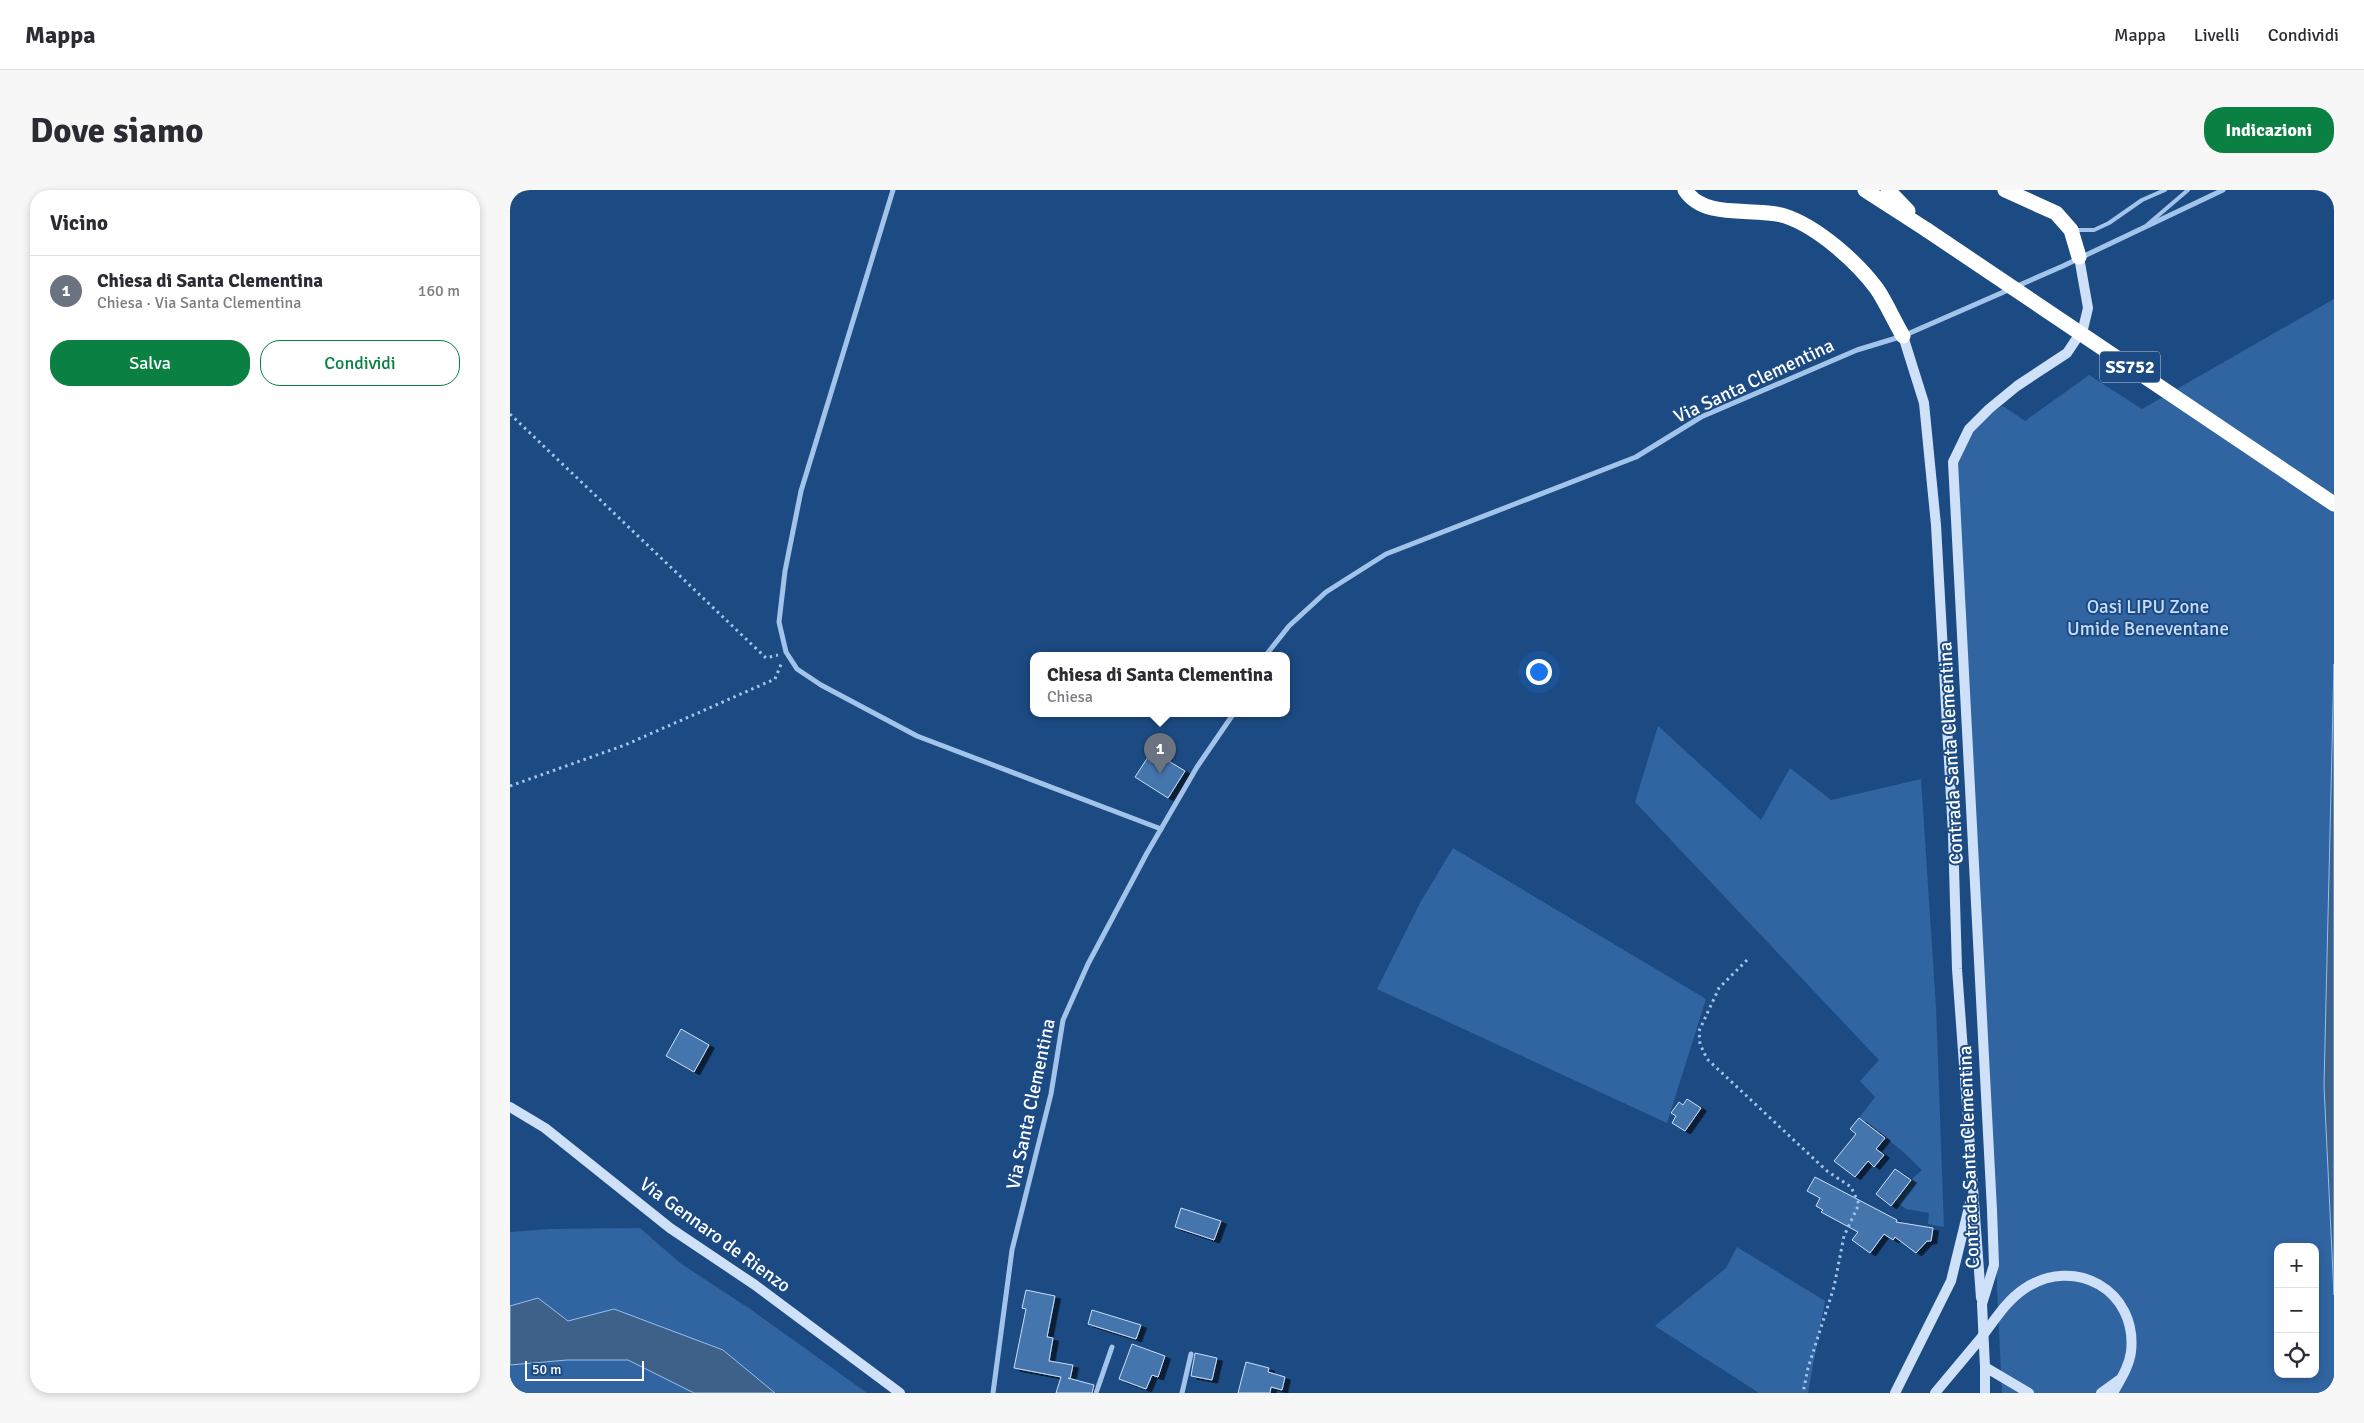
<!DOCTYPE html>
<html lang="it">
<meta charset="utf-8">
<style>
:root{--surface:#fff;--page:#f7f7f7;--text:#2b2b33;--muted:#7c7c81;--line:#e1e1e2;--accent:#0b8043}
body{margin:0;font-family:Signika,sans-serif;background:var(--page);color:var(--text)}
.controls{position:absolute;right:15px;bottom:15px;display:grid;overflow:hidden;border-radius:10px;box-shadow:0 2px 8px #0003}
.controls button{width:45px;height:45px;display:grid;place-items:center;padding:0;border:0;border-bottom:1px solid var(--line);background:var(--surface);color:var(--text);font:25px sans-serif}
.scale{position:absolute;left:15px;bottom:12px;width:119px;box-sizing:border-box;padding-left:5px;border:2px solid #fff;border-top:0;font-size:14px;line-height:18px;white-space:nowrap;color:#fff;-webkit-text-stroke:4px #1c4b84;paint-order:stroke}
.you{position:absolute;left:1028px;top:481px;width:18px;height:18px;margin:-12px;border:4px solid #fff;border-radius:50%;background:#1a73e8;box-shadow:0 0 0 8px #1a73e833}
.badge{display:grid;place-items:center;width:32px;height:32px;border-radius:50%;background:var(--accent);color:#fff;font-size:16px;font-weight:700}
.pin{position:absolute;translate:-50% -41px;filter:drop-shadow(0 1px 2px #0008)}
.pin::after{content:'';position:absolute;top:26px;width:18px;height:15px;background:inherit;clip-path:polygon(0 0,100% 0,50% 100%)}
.popup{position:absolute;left:520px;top:462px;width:260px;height:65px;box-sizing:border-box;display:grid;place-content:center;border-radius:10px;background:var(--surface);filter:drop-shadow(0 1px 4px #0005);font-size:16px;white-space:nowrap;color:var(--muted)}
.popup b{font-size:19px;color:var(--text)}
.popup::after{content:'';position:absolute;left:50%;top:100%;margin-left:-10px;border:10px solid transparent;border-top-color:var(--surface)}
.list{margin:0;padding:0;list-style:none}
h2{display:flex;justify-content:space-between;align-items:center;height:65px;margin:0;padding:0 20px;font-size:21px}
h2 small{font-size:16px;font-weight:400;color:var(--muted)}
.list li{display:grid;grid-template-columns:32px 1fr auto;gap:15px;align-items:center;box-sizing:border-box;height:70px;padding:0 20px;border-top:1px solid var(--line)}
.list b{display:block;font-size:19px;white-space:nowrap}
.list p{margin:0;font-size:16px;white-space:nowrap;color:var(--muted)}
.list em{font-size:16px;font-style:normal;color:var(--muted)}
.actions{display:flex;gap:10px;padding:15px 20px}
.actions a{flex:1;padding:11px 0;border:1px solid var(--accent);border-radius:20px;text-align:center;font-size:18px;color:var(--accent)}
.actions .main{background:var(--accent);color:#fff}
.icon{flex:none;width:28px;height:28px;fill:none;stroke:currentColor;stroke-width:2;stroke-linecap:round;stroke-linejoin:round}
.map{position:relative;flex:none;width:1824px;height:1203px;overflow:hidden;border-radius:20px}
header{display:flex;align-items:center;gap:30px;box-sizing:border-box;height:70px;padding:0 25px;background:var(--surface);border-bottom:1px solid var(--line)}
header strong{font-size:24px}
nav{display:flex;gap:28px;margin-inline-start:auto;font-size:18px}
.intro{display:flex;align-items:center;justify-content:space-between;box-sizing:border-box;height:120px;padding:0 30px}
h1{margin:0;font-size:35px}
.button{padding:12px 22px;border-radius:20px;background:var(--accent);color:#fff;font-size:18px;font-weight:700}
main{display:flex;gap:30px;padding:0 30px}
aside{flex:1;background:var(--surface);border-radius:20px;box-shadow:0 2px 8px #0003}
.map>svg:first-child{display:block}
.green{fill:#3065a2;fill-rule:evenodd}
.water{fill:#3e618a;stroke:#96bfec}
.building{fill:#4575ad;stroke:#c8def8;filter:url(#shadow)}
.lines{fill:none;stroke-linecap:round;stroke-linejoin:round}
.path{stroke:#a3c4ea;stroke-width:3;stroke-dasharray:2.5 4;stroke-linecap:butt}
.lane{stroke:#a3c4ea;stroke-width:4}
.street{stroke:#a3c4ea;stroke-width:5}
.secondary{stroke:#cfe1f8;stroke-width:10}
.highway{stroke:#fff;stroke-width:15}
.secondary-bridge{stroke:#cfe1f8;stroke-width:10}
.highway-bridge{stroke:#fff;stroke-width:15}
.labels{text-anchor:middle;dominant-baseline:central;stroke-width:4;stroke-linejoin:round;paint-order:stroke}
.shield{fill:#1c4b84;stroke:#bbc9da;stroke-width:1}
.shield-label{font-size:18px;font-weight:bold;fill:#fff}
.street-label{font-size:19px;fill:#fff;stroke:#1c4b84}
.park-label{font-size:19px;fill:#c8def8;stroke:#1c4b84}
</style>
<header>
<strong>Mappa</strong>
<nav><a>Mappa</a><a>Livelli</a><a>Condividi</a></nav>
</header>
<div class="intro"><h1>Dove siamo</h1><a class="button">Indicazioni</a></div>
<main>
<aside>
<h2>Vicino<small></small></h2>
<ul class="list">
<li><span class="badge" style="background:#6b7280">1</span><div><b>Chiesa di Santa Clementina</b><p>Chiesa · Via Santa Clementina</p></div><em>160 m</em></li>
</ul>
<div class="actions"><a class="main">Salva</a><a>Condividi</a></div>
</aside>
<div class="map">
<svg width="1824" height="1203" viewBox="0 0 1824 1203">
<defs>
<filter id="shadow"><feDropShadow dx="5.5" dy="3" stdDeviation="0" flood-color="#0009"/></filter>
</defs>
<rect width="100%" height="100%" fill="#1c4b84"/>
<g class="green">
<path d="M1824,109v1094h-332l-29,-613 -20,-310c12,-29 20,-50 50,-64l22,15 64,-46 53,34zM1768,1057h37v127h-37z"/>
<path d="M1148,536l103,94 29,-52 41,32 90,-21 15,228 8,220 -16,-3 1,-11 -23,-4 -11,-8 16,-21 11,-10 -22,-21 -41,-31 16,-21 -15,-16 19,-21 -244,-258z"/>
<path d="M943,658l253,151 -39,124 -290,-134 43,-86z"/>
<path d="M130,1038l40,35 70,46 117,84h-92l-52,-43 -109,-41 -46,12 -30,-23 -28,8v-74l40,-3z"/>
<path d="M1227,1057l88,54 -17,92h-49l-104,-67 71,-58z"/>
<path d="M57,1170h61l66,33h-184v-28z"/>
</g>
<g class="water">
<path d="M1824,474v631l-10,-209z"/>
<path d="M28,1108l30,23 46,-12 109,41 52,43h-81l-66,-33h-61l-57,5v-59z"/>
</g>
<g class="building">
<path d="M642,561l33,20 -17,27 -33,-21z"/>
<path d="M171,839l28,16 -15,27 -28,-16z"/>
<path d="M1177,909l14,9 -16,23 -13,-8 4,-7 -5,-3 8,-11 4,3z"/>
<path d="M1349,928l26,20 -9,11 8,6 -10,12 -6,-6 -13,16 -21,-16 22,-27 -6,-5z"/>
<path d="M1385,979l16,11 -20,26 -15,-12z"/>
<path d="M1305,987l82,43 -1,2 37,6 -2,13h-4l-11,12 -21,-16 -2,3 -9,-6 -14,19 -18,-13 6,-8 -37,-20 2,-2 -7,-4 4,-8 -13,-7z"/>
<path d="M671,1018l40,13 -7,19 -39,-13z"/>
<path d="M516,1100l29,6 -8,41 6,1 -4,23 24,4 -3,14 -2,-1 26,7 -2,8h-36l5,-16 -47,-9 12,-59 -4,-1z"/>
<path d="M582,1120l49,15 -5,14 -48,-15z"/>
<path d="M622,1154l33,12 -7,21 -6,-2 -6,14 -27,-10z"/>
<path d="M685,1163l22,5 -5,22 -21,-4z"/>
<path d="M736,1172l23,6 -1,4 17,5 -3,13 -11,-3 -1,6h-32z"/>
</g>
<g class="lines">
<g class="path">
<path d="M0,224l256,244 12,-3"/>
<path d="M0,596l115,-41 150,-66 7,-17"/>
<path d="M1237,770l-28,28 -20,43 1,13 7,15 120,112 24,16 8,17 -15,32 -10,51 -26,81 -5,25"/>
</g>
<g class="lane">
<path d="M1637,35l41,-35"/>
<path d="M1565,40h19l15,-7 33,-23 23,-10"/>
</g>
<g class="street">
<path d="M383,0l-92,301 -16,80 -6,51 7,30 11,17 24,16 96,51 244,93"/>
<path d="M756,465l23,-29 37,-34 60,-38 250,-97 65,-40 156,-67 46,-14 160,-70 160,-76"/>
<path d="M483,1203l19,-143 39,-156 12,-74 25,-56 59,-111 50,-86 37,-54"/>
<path d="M586,1203l16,-46"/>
<path d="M672,1203l9,-39"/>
</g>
<g class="secondary">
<path d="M1393,146l21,67 12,122 17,309 4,135 24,329"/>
<path d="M0,917l35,21 125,100 85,57 145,108"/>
<path d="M1472,1114l12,-39 -2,-55 -39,-748 16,-33 20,-20 28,-23 50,-33 16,-24 5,-21 -9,-51"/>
<path d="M1475,1177l44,26"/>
<path d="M1475,1177v26"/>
<path d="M1385,1203l56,-112 19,-78"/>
<path d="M1425,1203c15,-18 31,-37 46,-55 13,-17 25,-37 43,-49 50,-34 114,1 107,63 -2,15 -11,28 -18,41"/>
<path d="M1591,1203l18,-13"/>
</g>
<g class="highway">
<path d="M1175,0c20,31 70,16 100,26 33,11 72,46 92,73 10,15 17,32 26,47"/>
<path d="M1355,0l62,40"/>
<path d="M1378,0l20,21"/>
<path d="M1495,0l51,23 15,17 8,27"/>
</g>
<path class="secondary-bridge" d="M1472,1114l3,63"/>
<path class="highway-bridge" d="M1417,40l407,274"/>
</g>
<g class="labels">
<rect class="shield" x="1590" y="161.5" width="60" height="31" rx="4"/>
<g class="shield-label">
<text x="1620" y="177">SS752</text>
</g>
<g class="street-label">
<text transform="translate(1244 191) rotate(-25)">Via Santa Clementina</text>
<text transform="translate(1441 563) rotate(-93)">Contrada Santa Clementina</text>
<text transform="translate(521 914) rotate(-78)">Via Santa Clementina</text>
<text transform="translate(1459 967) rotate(-92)">Contrada Santa Clementina</text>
<text transform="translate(205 1045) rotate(36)">Via Gennaro de Rienzo</text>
</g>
<g class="park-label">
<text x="1638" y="417">Oasi LIPU Zone<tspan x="1638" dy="22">Umide Beneventane</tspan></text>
</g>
</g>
</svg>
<div class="controls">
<button>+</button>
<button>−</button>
<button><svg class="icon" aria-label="locate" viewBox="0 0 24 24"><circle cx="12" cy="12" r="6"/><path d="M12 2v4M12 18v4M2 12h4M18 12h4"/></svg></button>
</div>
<div class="scale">50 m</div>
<div class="you"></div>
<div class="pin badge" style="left:650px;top:584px;background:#6b7280">1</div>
<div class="popup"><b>Chiesa di Santa Clementina</b>Chiesa</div>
</div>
</main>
